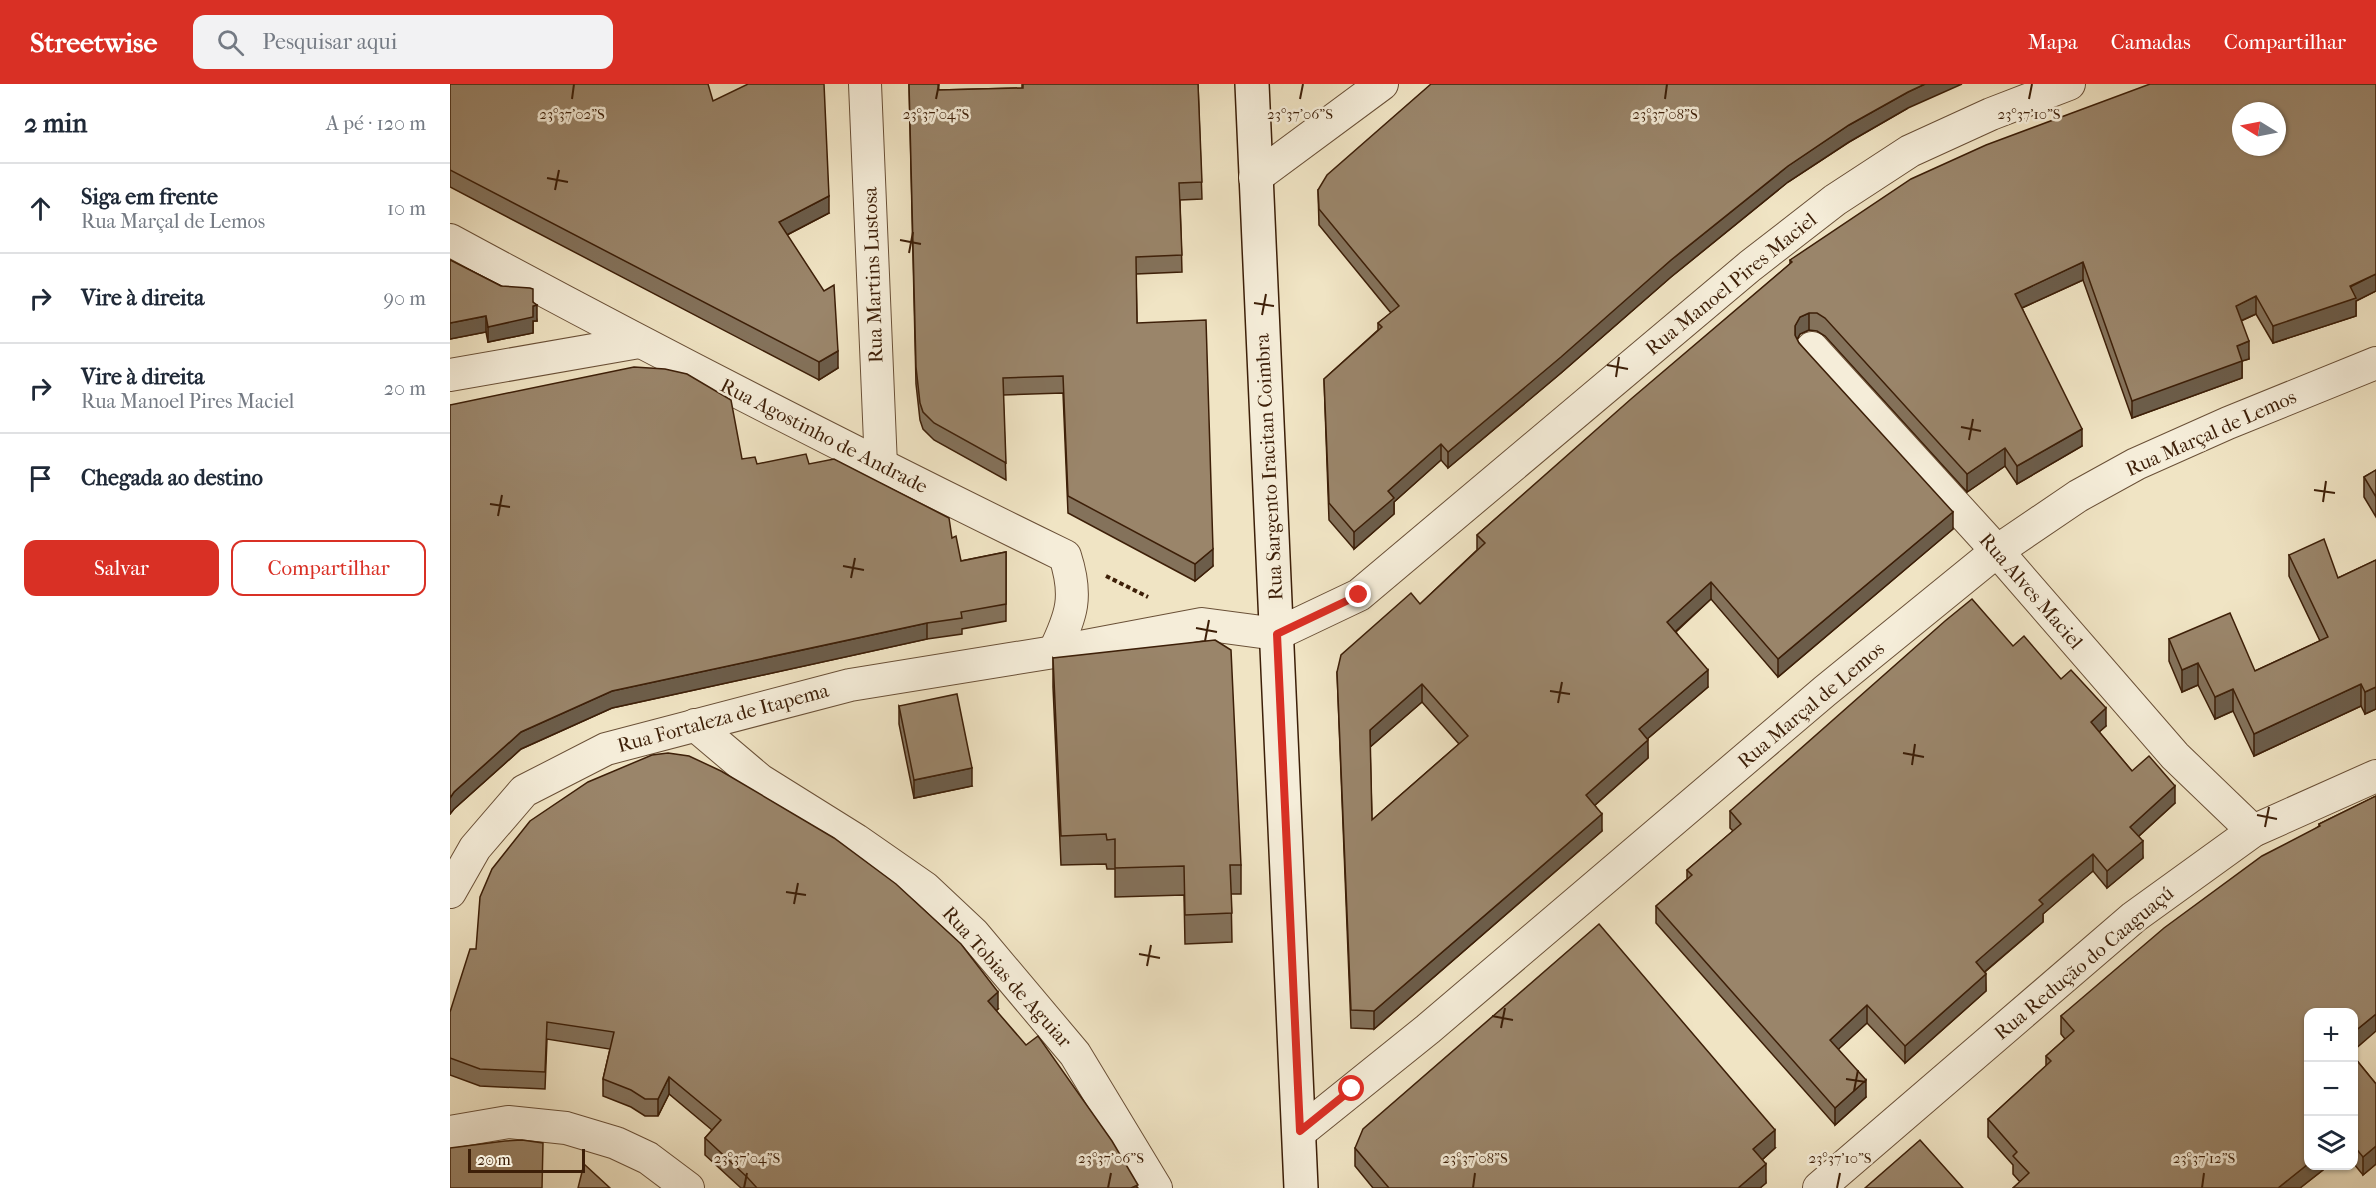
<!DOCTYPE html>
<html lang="pt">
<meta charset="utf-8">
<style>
:root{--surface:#fff;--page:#f2f2f3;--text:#1f2937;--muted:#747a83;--line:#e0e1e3;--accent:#d93025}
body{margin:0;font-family:"IM FELL French Canon",serif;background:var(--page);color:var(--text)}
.controls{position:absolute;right:18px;bottom:18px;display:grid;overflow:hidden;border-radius:12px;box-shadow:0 2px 4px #0004}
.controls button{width:54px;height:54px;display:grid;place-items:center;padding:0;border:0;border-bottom:2px solid var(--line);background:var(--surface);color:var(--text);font:30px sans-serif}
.compass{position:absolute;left:1782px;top:18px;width:54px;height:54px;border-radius:50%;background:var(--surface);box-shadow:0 2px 4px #0004;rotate:280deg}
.scale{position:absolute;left:18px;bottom:15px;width:117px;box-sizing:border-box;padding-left:6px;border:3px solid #3d1f08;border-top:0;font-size:16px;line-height:21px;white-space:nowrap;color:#3d1f08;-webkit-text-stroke:4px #f5edd9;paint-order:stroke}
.stop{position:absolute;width:18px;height:18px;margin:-14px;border:4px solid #d93025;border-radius:50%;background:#fff}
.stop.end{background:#d93025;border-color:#fff;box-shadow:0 2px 6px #0008}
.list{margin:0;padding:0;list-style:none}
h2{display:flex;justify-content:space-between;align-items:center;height:78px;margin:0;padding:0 24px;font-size:26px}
h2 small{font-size:20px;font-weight:400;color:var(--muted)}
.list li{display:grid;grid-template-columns:39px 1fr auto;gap:18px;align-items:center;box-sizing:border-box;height:90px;padding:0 24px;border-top:2px solid var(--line)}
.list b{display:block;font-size:22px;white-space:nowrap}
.list p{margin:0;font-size:20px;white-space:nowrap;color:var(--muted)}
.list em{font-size:20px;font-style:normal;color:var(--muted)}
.actions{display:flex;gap:12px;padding:18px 24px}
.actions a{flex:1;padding:14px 0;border:2px solid var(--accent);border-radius:12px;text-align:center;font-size:21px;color:var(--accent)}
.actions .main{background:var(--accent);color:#fff}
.icon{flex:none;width:33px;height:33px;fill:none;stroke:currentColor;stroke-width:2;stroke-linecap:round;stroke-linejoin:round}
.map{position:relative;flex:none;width:1926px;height:1104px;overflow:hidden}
header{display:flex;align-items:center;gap:36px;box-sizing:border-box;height:84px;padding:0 30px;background:var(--accent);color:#fff}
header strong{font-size:28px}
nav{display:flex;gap:33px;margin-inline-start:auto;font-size:21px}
.search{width:420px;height:54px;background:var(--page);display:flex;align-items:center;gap:15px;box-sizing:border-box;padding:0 21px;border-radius:12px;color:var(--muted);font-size:22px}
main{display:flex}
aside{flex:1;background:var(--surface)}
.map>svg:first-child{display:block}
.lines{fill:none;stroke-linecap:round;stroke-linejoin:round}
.street-casing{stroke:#6a5037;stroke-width:34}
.secondary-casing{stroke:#3d1f08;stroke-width:36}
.path{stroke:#3d1f08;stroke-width:4;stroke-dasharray:4.5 3;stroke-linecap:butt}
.street{stroke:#f5edd9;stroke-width:32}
.secondary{stroke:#f5edd9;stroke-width:33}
.wall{fill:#84725b;stroke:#3d1f08;stroke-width:1.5;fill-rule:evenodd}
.shaded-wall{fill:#6c5d4a;stroke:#3d1f08;stroke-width:1.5}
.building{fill:#9a856a;stroke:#3d1f08;stroke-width:1.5;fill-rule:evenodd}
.route{stroke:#d93025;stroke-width:8}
.ticks{fill:none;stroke:#3d1f08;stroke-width:2}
.labels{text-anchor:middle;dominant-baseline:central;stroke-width:5;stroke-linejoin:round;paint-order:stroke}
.street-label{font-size:20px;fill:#3d1f08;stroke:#f5edd9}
.ticks-label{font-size:15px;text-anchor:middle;fill:#3d1f08;stroke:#f5edd9;stroke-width:5;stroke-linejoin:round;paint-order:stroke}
</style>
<header>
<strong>Streetwise</strong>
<div class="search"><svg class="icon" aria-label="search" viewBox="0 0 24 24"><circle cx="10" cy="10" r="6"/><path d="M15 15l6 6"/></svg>Pesquisar aqui</div>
<nav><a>Mapa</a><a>Camadas</a><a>Compartilhar</a></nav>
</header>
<main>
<aside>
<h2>2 min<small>A pé · 120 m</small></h2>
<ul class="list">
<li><svg class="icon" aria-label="ahead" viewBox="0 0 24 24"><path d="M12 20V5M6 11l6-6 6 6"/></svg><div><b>Siga em frente</b><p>Rua Marçal de Lemos</p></div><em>10 m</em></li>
<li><svg class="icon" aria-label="right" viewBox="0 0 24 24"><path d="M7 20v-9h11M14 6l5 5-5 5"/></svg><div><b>Vire à direita</b></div><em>90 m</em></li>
<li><svg class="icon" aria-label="right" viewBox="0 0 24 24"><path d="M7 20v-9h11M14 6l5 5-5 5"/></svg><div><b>Vire à direita</b><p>Rua Manoel Pires Maciel</p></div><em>20 m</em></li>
<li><svg class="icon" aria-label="arrive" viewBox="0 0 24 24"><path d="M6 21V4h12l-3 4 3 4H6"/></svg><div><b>Chegada ao destino</b></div></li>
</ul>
<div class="actions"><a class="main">Salvar</a><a>Compartilhar</a></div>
</aside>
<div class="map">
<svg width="1926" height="1104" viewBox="0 0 1926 1104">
<rect width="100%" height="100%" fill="#f0e4c4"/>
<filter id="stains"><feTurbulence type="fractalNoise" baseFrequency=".00333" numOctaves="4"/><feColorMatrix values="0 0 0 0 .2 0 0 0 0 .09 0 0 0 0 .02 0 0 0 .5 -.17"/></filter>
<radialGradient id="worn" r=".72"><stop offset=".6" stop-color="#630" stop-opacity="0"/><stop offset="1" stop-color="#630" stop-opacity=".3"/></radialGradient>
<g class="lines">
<g class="street-casing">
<g id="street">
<path d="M415,0l16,382"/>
<path d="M805,94l127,-94"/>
<path d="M0,156c203,110 408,215 615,316 13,40 7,59 -11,96"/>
<path d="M1362,264l185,203 178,205 78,75"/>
<path d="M0,291l189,-33"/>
<path d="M245,641l65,55 96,60 69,48 49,46 101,120 81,134"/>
<path d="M0,808l25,-44 49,-57 82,-42 244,-64 204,-33 148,-28 75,10 82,-39 391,-329 85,-66 75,-49 81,-37 78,-30"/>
<path d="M0,1048l58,-10 58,6 50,15 32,15 40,30"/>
<path d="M850,1048l128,-103 397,-338 172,-140 81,-55 58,-32 92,-41 148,-60"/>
<path d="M1369,1104l315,-271 119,-86 123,-55"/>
</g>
</g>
<g class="secondary-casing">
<path id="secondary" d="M802,0l49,1104"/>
</g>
<path class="path" d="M656,492l42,21"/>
<use href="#street" class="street"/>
<use href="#secondary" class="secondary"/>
</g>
<g class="wall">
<path d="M0,0l263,17 116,112 -42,22 51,133 -19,12 -369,-193z"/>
<path d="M459,0l30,6 83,-2v-4h176l4,115 -22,1 2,72 -46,2 1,49 76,243 -18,15 -127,-68 -5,-120 -60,2 3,85 -72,-40 -11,-11 -3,-9 -4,-36z"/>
<path d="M1926,0v207l-20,10v15l-83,27 -17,-29 -15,7 8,38 -7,2v17l-110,40 -49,-138 -61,28 60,138 -65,38 -12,-18 -38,26 -142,-156 -8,-5 -8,-1 -9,4 -3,6 2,3 154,186 -175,148 -67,-78 -35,33 32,55 -61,52 1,19 -53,47 7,26 -228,198 -23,-1 -14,-356 83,-68 57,-54v-15l313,-271v-4zM972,618l37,42 -87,76 -2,-73z"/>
<path d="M1458,24l-59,34 -61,40 -117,95 -110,96 -113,95 -7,-8 -47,42v12l-40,35 -25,-29 -5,-141 54,-49v-7l13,-10 -72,-88 -1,-35z"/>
<path d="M0,176l83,42 4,19h-4v12l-45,9 -2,-10 -36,7z"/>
<path d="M0,321l292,54 15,5h52l143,74 9,23 45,-9v69l-44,8v5l-35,5 -315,69 -91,41 -67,60 -4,5z"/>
<path d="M1926,386v47l-12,-20v-20z"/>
<path d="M1839,471l49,23 38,-18v149l-11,5 -4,-8 -107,50 -21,-45 -18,8 -17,-34 -16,7 -13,-31v-22l86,32 65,-30 -31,-65z"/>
<path d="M1563,562l48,33 45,47 -7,6 33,39 43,32 -36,33 4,22 -36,30 -14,-17 -30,25 -20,18v8l-58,50 1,19 -81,72 -38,-40 -29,26 28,48 -31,28 -179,-202v-17l31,-27v-9l46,-39 -3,-3v-17z"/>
<path d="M603,574l188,207v29h-10l1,48 -47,2 -1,-49 -69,2v-28h-8l-1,-5 -45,1 -8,-178z"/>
<path d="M449,622l73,80 -58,12 -15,-74z"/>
<path d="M1926,712l-22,216 -46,154h20l-28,22h-287l7,-6 -7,-8v-9l-25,-28v-18l58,-53v-10l19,-17 -4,-5v-18l258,-190v-2z"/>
<path d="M548,925l-2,2 142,177h-397l-36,-33v-17l7,-8 -43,-36 -11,22h-13l-14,-9 -28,-11v-17l7,-30 -63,-10 -2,50 -65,-3 -30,-11v-63z"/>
<path d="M1904,973l22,27v80l-13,11 -9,-11z"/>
<path d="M905,1064h420l-13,12 4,23 -6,5h-387l-18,-22z"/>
</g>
<g class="shaded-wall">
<path d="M1475,0h37l-54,24 -59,34 -61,40 -117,95 -110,96 -113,95v-16l223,-192 117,-94 61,-41 59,-33z"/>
<path d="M379,112v17l-50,26v-17z"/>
<path d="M1633,178v18l-68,31v-17z"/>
<path d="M1926,190v17l-20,10v15l-83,27v-17z"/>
<path d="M1806,212v18l-20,9v-17z"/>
<path d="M87,221v16h-4v12l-45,9v-15l45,-21z"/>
<path d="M1359,229v17l-9,4 -5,9v-17l5,-9z"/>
<path d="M36,232v16l-36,7v-16z"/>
<path d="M1799,257v18l-7,2v17l-110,40v-17l105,-55z"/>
<path d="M388,267v17l-19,12v-18z"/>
<path d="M1632,345v17l-65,38v-18z"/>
<path d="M991,360v16l-47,42v12l-40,35v-17l34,-41z"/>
<path d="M1555,364v18l-38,26v-18z"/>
<path d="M1503,428v17l-175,148v-18z"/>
<path d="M763,465v17l-18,15v-17z"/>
<path d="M1261,498v17l-44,40v-17z"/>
<path d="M477,539v16l-315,69 -91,41 -67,60 -4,5v-16l4,-6 67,-60 91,-41z"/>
<path d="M1748,579v22l-16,7v-22z"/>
<path d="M1258,586v17l-69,59v-17z"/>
<path d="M972,600v18l-52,45v-17z"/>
<path d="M1911,600v22l-107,50v-22z"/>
<path d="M1926,603v22l-11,5v-22z"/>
<path d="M1783,605v22l-18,8v-22z"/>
<path d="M1656,624v18l-15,13v-17z"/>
<path d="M1198,656v18l-62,55v-18z"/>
<path d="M522,684v18l-58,12v-18z"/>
<path d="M1725,702v17l-45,41v-17z"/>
<path d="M1152,730v17l-228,198v-18z"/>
<path d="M1693,757v17l-36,30v-17z"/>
<path d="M1643,770v17l-50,43v8l-67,57v-17l63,-62z"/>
<path d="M1536,890v17l-81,72v-17z"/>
<path d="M548,908v17l-10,9v-17z"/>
<path d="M1417,921v18l-37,34v-17z"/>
<path d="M1926,930v17l-22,19v-18z"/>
<path d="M219,993v17l-11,22v-17z"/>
<path d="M1416,996v17l-31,28v-17z"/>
<path d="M1325,1046v18l-22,20v-19z"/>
<path d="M1926,1062v18l-13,11v-18z"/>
<path d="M1316,1080v19l-6,5h-22z"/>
<path d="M1858,1080v2h20l-28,22h-22z"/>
</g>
<g class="building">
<path d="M0,0h258l5,17 35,-17h76l5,112 -50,26 45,69 10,-6 4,66 -19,11 -369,-192z"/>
<path d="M459,0h29l1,6 84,-2v-4h175l4,98 -23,1 3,72 -46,2 1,66 69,-3 7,229 -18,15 -127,-68 -5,-120 -60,2 3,85 -72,-40 -11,-11 -3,-9 -4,-36z"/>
<path d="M981,0h494l-17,8 -59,33 -61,41 -117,94 -110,97 -113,95 -7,-8 -53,47 6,7 -40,34 -25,-29 -5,-124 58,-52 -4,-4 21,-17 -80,-97 -1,-19 9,-15z"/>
<path d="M1700,0h226v190l-26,12 6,12 -83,28 -17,-30 -20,10 13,35 -12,5 5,15 -110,40 -49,-139 -68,32 67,135 -65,37 -12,-18 -38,26 -142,-156 -8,-5h-8l-9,4 -5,9v9l4,8 154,169 -175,147 -67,-77 -44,40 41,48 -69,59 9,11 -62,55 16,19 -228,197 -23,-1 -14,-338 4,-17 70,-62 9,11 65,-61 -8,-8 154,-136 161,-137 -2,-2 121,-81 75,-34zM1791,27h36v36h-36zM972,600l46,52 -96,84 -2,-90z"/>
<path d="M0,176l51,26 29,2 3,1v13l4,3 -4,1v11l-45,10 -2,-11 -36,7z"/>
<path d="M184,283l31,2 22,5 44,26 11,59 13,-2 2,7 49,-10 3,10 25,-5 115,59 3,20 4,-2 5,25 45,-9v52l-45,8 1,6 -35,5 -315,68 -91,41 -67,60 -4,6v-393z"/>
<path d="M1926,386v27l-12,-20z"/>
<path d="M1874,455l14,39 38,-18v127l-11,5 -4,-8 -107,50 -21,-45 -18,8 -17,-34 -16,7 -13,-31 61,-26 25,58 73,-34 -39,-82z"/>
<path d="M1522,515l41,47 11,-10 37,43 10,-9 35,38 -15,14 41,49 17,-15 26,30 -45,41 13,14 -36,30 -14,-17 -30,25 -24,21 4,4 -67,58 10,12 -81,72 -38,-41 -37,35 36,40 -31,28 -179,-202 36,-31 -5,-5 54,-46 -11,-13 215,-190z"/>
<path d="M765,556l16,10 10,215h-11l2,48 -47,2 -1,-49 -69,2v-29l-8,1 -1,-6 -45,2 -8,-178z"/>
<path d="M507,610l15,74 -58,12 -15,-74z"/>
<path d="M218,669l21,3 32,15 113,67 62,46 65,60 37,48 -10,9 38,44 12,-9 74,105 26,44 -7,3h-374l-10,-11 -42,-39 16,-18 -52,-43 -11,22h-13l-14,-9 -28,-11 11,-47 -67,-10 -2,50 -65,-3 -30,-11v-46l20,-63h6l4,-52 12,-28 38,-48 58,-39 64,-27z"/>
<path d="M1926,712v218l-22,18v-20h-46v152l-30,24h-265l16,-15 -16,-17 4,-4 -29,-33 63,-58 -5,-5 28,-25 -13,-15 103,-88 98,-72 58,-30 -1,-2z"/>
<path d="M1149,840l176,206 -22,19 13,15 -28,24h-349l-34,-40 8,-19z"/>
<path d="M1904,973l22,27v62l-13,11 -9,-11z"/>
<path d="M72,1056l21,3 -1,45h-92v-40l55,-7z"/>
<path d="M1470,1056l43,48h-98z"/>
<path d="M134,1080l26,24h-32z"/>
</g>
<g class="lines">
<path class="route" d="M902,1005l-52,42 -23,-497 82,-39"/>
</g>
<path class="ticks" d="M122,15l2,-15M486,15l3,-15M850,15l3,-15M1215,15l2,-15M1579,15l3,-15M97,94l21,4M105,106l4,-20M450,156l21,4M459,169l4,-21M804,219l20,3M812,231l4,-21M1157,281l21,4M1166,293l3,-20M1511,343l20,4M1519,356l4,-21M1864,406l21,3M1873,418l3,-21M40,420l20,3M48,432l4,-21M393,482l21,4M401,494l4,-20M746,544l21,4M755,557l4,-21M1100,607l20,3M1108,619l4,-21M1453,669l21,4M1462,681l3,-21M1807,731l20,4M1815,743l4,-20M336,808l20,3M344,820l4,-21M689,870l21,4M697,882l4,-21M1042,932l21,4M1051,944l4,-20M1396,995l20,3M1404,1007l4,-21M294,1104l3,-15M658,1104l3,-15M1023,1104l2,-15M1387,1104l3,-15M1752,1104l2,-15"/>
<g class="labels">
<g class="street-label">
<text transform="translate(423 191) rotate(-92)">Rua Martins Lustosa</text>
<text transform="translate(1281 200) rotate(-39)">Rua Manoel Pires Maciel</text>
<text transform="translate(1761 349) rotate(-24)">Rua Marçal de Lemos</text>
<text transform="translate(374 352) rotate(27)">Rua Agostinho de Andrade</text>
<text transform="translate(819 383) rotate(-93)">Rua Sargento Iracitan Coimbra</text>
<text transform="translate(1581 507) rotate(49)">Rua Alves Maciel</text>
<text transform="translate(1361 621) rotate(-40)">Rua Marçal de Lemos</text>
<text transform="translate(273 634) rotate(-15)">Rua Fortaleza de Itapema</text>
<text transform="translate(1634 879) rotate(-40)">Rua Redução do Caaguaçú</text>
<text transform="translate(557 893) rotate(48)">Rua Tobias de Aguiar</text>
</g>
</g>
<g class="ticks-label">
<text x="122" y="35">23°37'02"S</text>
<text x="486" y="35">23°37'04"S</text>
<text x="850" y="35">23°37'06"S</text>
<text x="1215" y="35">23°37'08"S</text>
<text x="1579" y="35">23°37'10"S</text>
<text x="297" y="1079">23°37'04"S</text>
<text x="661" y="1079">23°37'06"S</text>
<text x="1025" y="1079">23°37'08"S</text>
<text x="1390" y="1079">23°37'10"S</text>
<text x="1754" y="1079">23°37'12"S</text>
</g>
<rect width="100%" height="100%" filter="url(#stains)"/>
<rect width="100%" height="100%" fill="url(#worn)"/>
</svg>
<div class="controls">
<button>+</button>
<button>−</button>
<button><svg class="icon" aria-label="layers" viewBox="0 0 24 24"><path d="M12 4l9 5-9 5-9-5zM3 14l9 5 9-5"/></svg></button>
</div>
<svg class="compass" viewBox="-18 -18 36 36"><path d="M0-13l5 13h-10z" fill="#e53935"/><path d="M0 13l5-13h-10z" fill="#747a83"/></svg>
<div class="scale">20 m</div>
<div class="stop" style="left:902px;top:1005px"></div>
<div class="stop end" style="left:909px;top:511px"></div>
</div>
</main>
